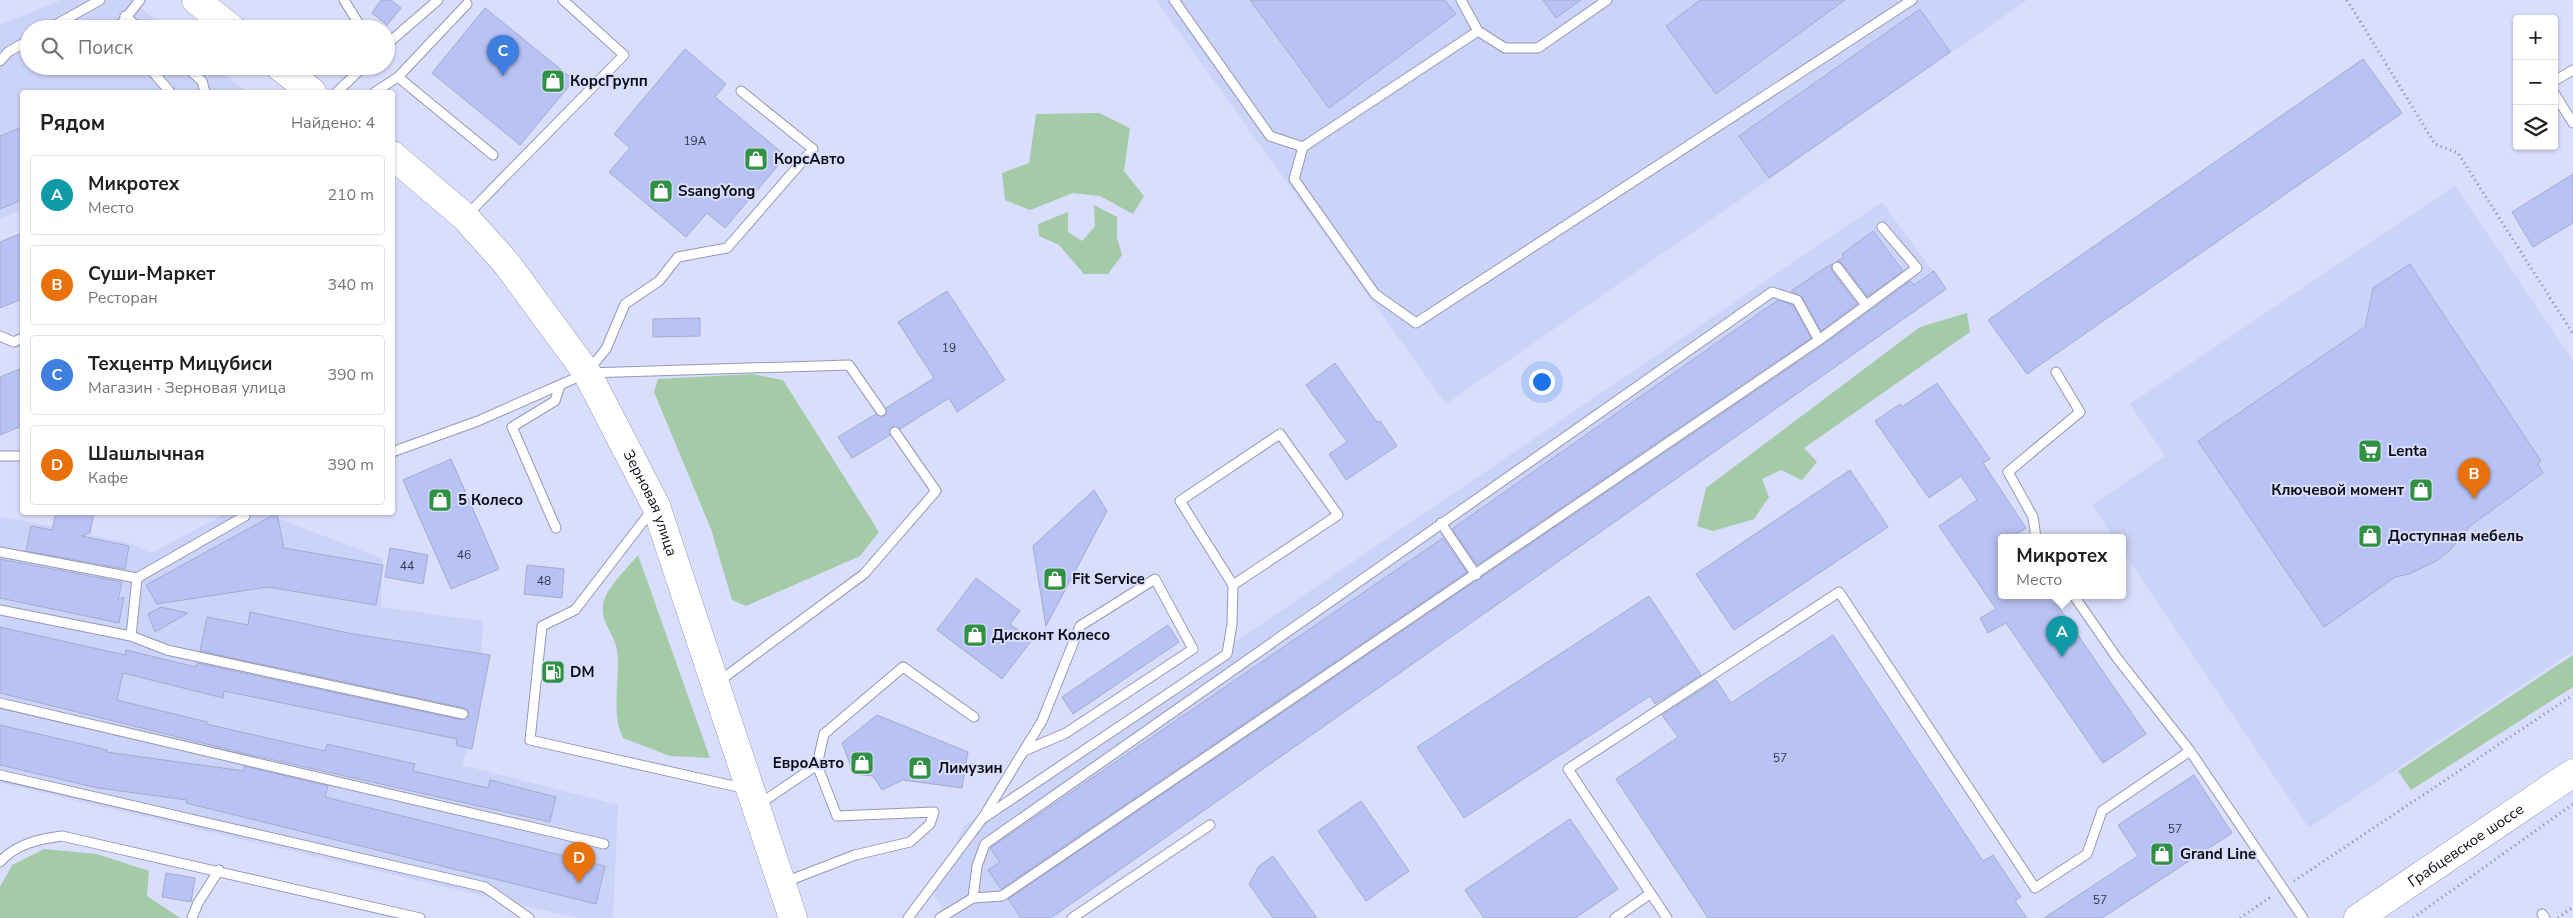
<!DOCTYPE html>
<html lang="ru">
<meta charset="utf-8">
<style>
:root{--surface:#fff;--page:#f6f6f6;--text:#202124;--muted:#757577;--line:#e0e0e0;--accent:#2563eb}
body{margin:0;font-family:"Nunito Sans",sans-serif;background:var(--page);color:var(--text)}
.controls{position:absolute;right:15px;top:15px;display:grid;overflow:hidden;border-radius:5px;box-shadow:0 1px 4px #0004}
.controls button{width:45px;height:45px;display:grid;place-items:center;padding:0;border:0;border-bottom:1px solid var(--line);background:var(--surface);color:var(--text);font:25px sans-serif}
.you{position:absolute;left:1541px;top:381px;width:18px;height:18px;margin:-12px;border:4px solid #fff;border-radius:50%;background:#1a73e8;box-shadow:0 0 0 8px #1a73e833}
.badge{display:grid;place-items:center;width:32px;height:32px;border-radius:50%;background:var(--accent);color:#fff;font-size:16px;font-weight:700}
.pin{position:absolute;translate:-50% -41px;filter:drop-shadow(0 1px 2px #0008)}
.pin::after{content:'';position:absolute;top:26px;width:18px;height:15px;background:inherit;clip-path:polygon(0 0,100% 0,50% 100%)}
.popup{position:absolute;left:1998px;top:534px;width:128px;height:65px;box-sizing:border-box;display:grid;place-content:center;border-radius:5px;background:var(--surface);filter:drop-shadow(0 1px 4px #0005);font-size:16px;white-space:nowrap;color:var(--muted)}
.popup b{font-size:19px;color:var(--text)}
.popup::after{content:'';position:absolute;left:50%;top:100%;margin-left:-10px;border:10px solid transparent;border-top-color:var(--surface)}
.list{margin:0;padding:0;list-style:none}
h2{display:flex;justify-content:space-between;align-items:center;height:65px;margin:0;padding:0 20px;font-size:21px}
h2 small{font-size:16px;font-weight:400;color:var(--muted)}
.list li{display:grid;grid-template-columns:32px 1fr auto;gap:15px;align-items:center;box-sizing:border-box;height:80px;margin:0 10px 10px;padding:0 10px;border:1px solid var(--line);border-radius:5px}
.list b{display:block;font-size:19px;white-space:nowrap}
.list p{margin:0;font-size:16px;white-space:nowrap;color:var(--muted)}
.list em{font-size:16px;font-style:normal;color:var(--muted)}
.icon{flex:none;width:28px;height:28px;fill:none;stroke:currentColor;stroke-width:2;stroke-linecap:round;stroke-linejoin:round}
.map{position:relative;flex:none;width:2573px;height:918px;overflow:hidden}
.search{position:absolute;background:var(--surface);box-shadow:0 1px 4px #0004;left:20px;top:20px;width:375px;height:55px;display:flex;align-items:center;gap:12px;box-sizing:border-box;padding:0 18px;border-radius:28px;color:var(--muted);font-size:19px}
.panel{position:absolute;background:var(--surface);box-shadow:0 1px 4px #0004;left:20px;top:90px;width:375px;height:425px;border-radius:5px}
.map>svg:first-child{display:block}
.built{fill:#ccd3f8}
.green{fill:#a4caa7}
.building{fill:#b9c2f4;stroke:#a6abc8}
.lines{fill:none;stroke-linecap:round;stroke-linejoin:round}
.service-casing{stroke:#9499b5;stroke-width:11}
.primary-casing{stroke:#9499b5;stroke-width:29}
.path{stroke:#84879d;stroke-width:3;stroke-dasharray:1 4;stroke-linecap:butt}
.service{stroke:#fff;stroke-width:9}
.primary{stroke:#fff;stroke-width:28}
.labels{text-anchor:middle;dominant-baseline:central;stroke-width:4;stroke-linejoin:round;paint-order:stroke}
.number-label{font-size:12px;fill:#36394d}
.poi-label{font-size:15px;font-weight:bold;fill:#0a0b15;stroke:#d9defc;text-anchor:start}
.street-label{font-size:15px;fill:#0a0b15;stroke:#d9defc}
</style>
<div class="map">
<svg width="2573" height="918" viewBox="0 0 2573 918">
<rect width="100%" height="100%" fill="#d9defc"/>
<g class="built">
<path d="M61,0h70l36,29h-138v37h185l33,26h-225v118l-22,9v-194z"/>
<path d="M1156,0h871l-581,404z"/>
<path d="M2455,186l118,175v290l-264,177 -187,-278v-12h-8l-22,-33 73,-49 -35,-52z"/>
<path d="M1882,202l64,87 -895,629h-103l-14,-23 29,-68z"/>
<path d="M227,513h38l118,46 -2,48 102,14 -6,104 -15,40 156,40 -5,113h-35l-578,-135v-267l129,27 22,10z"/>
</g>
<g class="green">
<path d="M1099,113l31,15 -6,43 20,25 -11,18 -33,-18 -27,-3 -43,17 -25,-10 -3,-27 27,-10 7,-49z"/>
<path d="M1094,205l23,12v21l5,17 -14,19h-24l-25,-29 -20,-9 -1,-12 30,-12v20l14,9 13,-15z"/>
<path d="M1967,313l3,19 -166,116 13,14 -15,18 -21,-10 -19,9 7,18 -15,22 -41,12 -16,-5 9,-38 214,-161z"/>
<path d="M752,374l31,6 96,152 -19,24 -114,50 -14,-6 -21,-71 -57,-137 4,-13z"/>
<path d="M638,555l72,203 -40,-2 -47,-18c-13,-27 -2,-59 -6,-88 -2,-15 -16,-27 -14,-44 2,-18 24,-37 35,-51z"/>
<path d="M2573,655v32l-162,103 -13,-19z"/>
<path d="M44,849l53,5 52,17 -2,25 33,22h-180v-31l12,-22z"/>
</g>
<g class="building">
<path d="M381,0h10l10,8 -14,17 -15,-12z"/>
<path d="M1250,0h195l11,14 -127,94z"/>
<path d="M1543,0h38l-25,18z"/>
<path d="M1700,0h145l-129,94 -50,-68z"/>
<path d="M485,8l89,72 -54,65 -88,-72z"/>
<path d="M1920,9l30,43 -181,126 -30,-42z"/>
<path d="M685,49l41,35 -11,13 71,59 -61,72 -18,-15 -21,24 -77,-65 21,-24 -16,-14z"/>
<path d="M2363,59l39,54 -375,261 -39,-54z"/>
<path d="M22,127v73l-22,9v-73z"/>
<path d="M2573,174v49l-40,24 -21,-35z"/>
<path d="M1873,231l30,40 -36,26 -25,-34 -5,-2 7,-4 -2,-3z"/>
<path d="M22,233v66l-22,9v-66z"/>
<path d="M1831,264l1,7 25,33 -36,27 -19,-34 -11,-6z"/>
<path d="M2410,264l131,197 -3,3 5,9 -73,53 -20,24 -12,10 -29,14 -14,3 -71,50 -126,-186 167,-114 8,-39z"/>
<path d="M1934,271l12,18 -895,629h-30l-13,-19 815,-554 87,-64 4,4z"/>
<path d="M947,291l58,89 -48,32 -8,-14 -49,31 -8,-2 -2,8 -38,23 -14,-21 38,-23 8,2 3,-3 -1,-5 48,-30 -36,-56z"/>
<path d="M1778,300l15,5 18,33 -334,227 -25,-36z"/>
<path d="M700,318v18l-47,1v-18z"/>
<path d="M1335,363l42,59 3,-1 17,25 -51,34 -17,-26 18,-12 -41,-57z"/>
<path d="M22,368v58l-22,9v-58z"/>
<path d="M1937,383l53,76 -7,4 43,65 -16,10h-8v58h49l95,138 -43,29 -97,-140 -18,10 -8,-15 16,-9 -57,-83 38,-26 -16,-24 -32,22 -54,-77 25,-17 2,3z"/>
<path d="M451,459l48,110 -48,20 -48,-109z"/>
<path d="M1850,470l38,57 -154,103 -38,-56z"/>
<path d="M1094,490l13,21 -61,115 -13,-80z"/>
<path d="M56,512h38l-4,21 -9,3 48,10 -4,23 -99,-18 5,-25 21,4z"/>
<path d="M277,513l7,35 99,17 -7,40 -108,-18 -111,17 -11,-19z"/>
<path d="M1443,538l24,34 -466,317 -13,-19 12,-8 -10,-14z"/>
<path d="M390,548l38,7 -5,29 -38,-7z"/>
<path d="M0,559l122,23 -4,18 6,-3 -5,26 -119,-25z"/>
<path d="M527,565l37,4 -2,29 -38,-4z"/>
<path d="M976,578l44,33 -10,13 22,16 -30,39 -65,-49z"/>
<path d="M1649,596l52,79 -46,29 -5,-8 -186,122 -47,-71z"/>
<path d="M161,607l27,6 -33,19 -7,-18z"/>
<path d="M250,612l103,22 137,21 -18,94 -16,-4 1,-6 -233,-48 -1,7 -100,-25 -6,27 90,22 -1,2 119,27 2,-7 88,20 -2,7 75,17 2,-8 66,17 -6,25 -303,-68 -247,-61v-66l125,28 1,-5 70,17 1,-4 265,57 7,-4v-4l-5,-4 -264,-57 7,-34 41,8z"/>
<path d="M1168,625l11,17 -106,72 -11,-17z"/>
<path d="M1833,635l150,226 10,-6 28,42 -6,4 12,17h-319l-92,-139 62,-42 -16,-22 54,-35 15,23z"/>
<path d="M877,715l91,37 -6,36 -59,-8 -21,10 -9,-14 -19,-2 -12,-31z"/>
<path d="M0,725l107,25 -1,2 138,19v-5l84,20 -3,11 280,69 -9,38 -410,-101 1,-3 -89,-12 -98,-23z"/>
<path d="M2194,775l38,58 -130,85h-58l94,-62 -20,-31z"/>
<path d="M1361,801l48,70 -43,30 -48,-70z"/>
<path d="M1570,819l48,70 -43,29h-91l-19,-28z"/>
<path d="M1273,856l44,62h-44l-24,-34 10,-18z"/>
<path d="M166,873l29,5 -4,24 -29,-5z"/>
</g>
<g class="lines">
<g class="service-casing">
<g id="service">
<path d="M344,0l18,29"/>
<path d="M1174,0l96,136 33,11 175,-116"/>
<path d="M1461,0l17,31 27,17h33l69,-48"/>
<path d="M125,16l15,13"/>
<path d="M48,29l52,-29"/>
<path d="M117,29l23,-29"/>
<path d="M386,45l52,-45"/>
<path d="M0,61l8,-9 21,-12"/>
<path d="M148,66l22,26"/>
<path d="M185,66l17,15 3,11"/>
<path d="M398,77l95,78"/>
<path d="M2554,81l19,-11"/>
<path d="M337,92l27,-26"/>
<path d="M375,92l23,-15 69,-73"/>
<path d="M2554,93l19,30"/>
<path d="M1303,147l-9,32 81,115 41,29 496,-323"/>
<path d="M467,215l157,-160 -61,-55"/>
<path d="M1837,267l29,38"/>
<path d="M0,336l14,6 8,-4"/>
<path d="M588,371l18,-22 19,-45 34,-23 19,-24 49,-9 86,-99 -72,-58"/>
<path d="M392,452l86,-31 109,-48 262,-8 32,46"/>
<path d="M0,456h22"/>
<path d="M652,510l-77,100 -33,16 -12,114 217,49"/>
<path d="M1441,523l35,52"/>
<path d="M556,528l-44,-101 43,-26 5,-16"/>
<path d="M2036,538l-3,-21 -25,-45 72,-60 -24,-40"/>
<path d="M0,552l137,26"/>
<path d="M2074,596l43,62 73,93"/>
<path d="M0,610l131,26 36,14 296,64"/>
<path d="M131,636l6,-58 108,-62"/>
<path d="M718,682l146,-108 72,-83 -41,-59"/>
<path d="M0,703l604,141"/>
<path d="M817,765l7,-31 79,-67 71,50"/>
<path d="M0,775l485,112 44,31"/>
<path d="M758,805l59,-40 20,51 97,-4 -4,12 -20,18 -55,13 -70,27"/>
<path d="M982,819l245,-165 5,-30 1,-39 105,-70 -58,-81 -100,67 53,84"/>
<path d="M0,862c16,-18 39,-23 62,-26l358,82"/>
<path d="M973,898l4,-32 8,-22 787,-552 25,8 22,40"/>
<path d="M2542,914l3,4"/>
<path d="M192,918l6,-15 21,-33"/>
<path d="M908,918l74,-99 60,-98 38,-95 75,-47 38,70 -127,84 -42,18"/>
<path d="M940,918l33,-20 29,-2 817,-556 98,-72 -35,-41"/>
<path d="M1072,918l138,-93"/>
<path d="M1615,918l35,-24"/>
<path d="M1667,918l-99,-149 271,-177 196,296 52,-34 15,-43 88,-60 113,167"/>
</g>
</g>
<g class="primary-casing">
<g id="primary">
<path d="M196,0l36,29"/>
<path d="M279,66l33,26"/>
<path id="s1" d="M392,155l73,62 42,47 80,109 69,133 137,412"/>
<path id="s2" d="M2358,918l215,-145"/>
</g>
</g>
<g class="path">
<path d="M2347,0l88,144 23,9 115,181"/>
<path d="M2294,881l279,-186"/>
<path d="M2240,918l32,-22"/>
<path d="M2413,918l160,-114"/>
<path d="M2558,918l15,-11"/>
</g>
<use href="#service" class="service"/>
<use href="#primary" class="primary"/>
</g>
<defs>
<g id="shop-square" transform="scale(1.25)"><rect x="-9" y="-9" width="18" height="18" rx="4" fill="#309145" stroke="#d9defc"/><path d="M-5-2.5h2.3a2.7 3.5 0 0 1 5.4 0H5L5.5 6h-11ZM-1.5-2.5h3a1.5 2.3 0 0 0-3 0Z" fill="#fff"/></g>
<g id="supermarket-square" transform="scale(1.25)"><rect x="-9" y="-9" width="18" height="18" rx="4" fill="#309145" stroke="#d9defc"/><path d="M-6-5.5h2.5l.6 2H6L4.5 2H-2.5L-4.4-4H-6ZM-1.5 3.2a1.3 1.3 0 1 0 .1 0ZM3 3.2a1.3 1.3 0 1 0 .1 0Z" fill="#fff"/></g>
<g id="fuel-square" transform="scale(1.25)"><rect x="-9" y="-9" width="18" height="18" rx="4" fill="#309145" stroke="#d9defc"/><path d="M-5.5-6h7V0h2V4h1.3V-2.5L3-4.5l.8-.8L6-3V5H2.5V1h-1V6h-7ZM-4.2-4.7v3.2H.2V-4.7Z" fill="#fff"/></g>
</defs>
<g fill-rule="evenodd">
<use href="#shop-square" x="553" y="81"/>
<use href="#shop-square" x="756" y="159"/>
<use href="#shop-square" x="661" y="191"/>
<use href="#supermarket-square" x="2370" y="451"/>
<use href="#shop-square" x="2421" y="490"/>
<use href="#shop-square" x="440" y="500"/>
<use href="#shop-square" x="2370" y="536"/>
<use href="#shop-square" x="1055" y="579"/>
<use href="#shop-square" x="975" y="635"/>
<use href="#fuel-square" x="553" y="672"/>
<use href="#shop-square" x="862" y="763"/>
<use href="#shop-square" x="920" y="768"/>
<use href="#shop-square" x="2162" y="854"/>
</g>
<g class="labels">
<g class="number-label">
<text x="695" y="141">19А</text>
<text x="949" y="348">19</text>
<text x="464" y="555">46</text>
<text x="407" y="566">44</text>
<text x="544" y="581">48</text>
<text x="1780" y="758">57</text>
<text x="2175" y="829">57</text>
<text x="2100" y="900">57</text>
</g>
<g class="poi-label">
<text x="570" y="81">КорсГрупп</text>
<text x="774" y="159">КорсАвто</text>
<text x="678" y="191">SsangYong</text>
<text x="2388" y="451">Lenta</text>
<text x="2404" y="490" text-anchor="end">Ключевой момент</text>
<text x="458" y="500">5 Колесо</text>
<text x="2388" y="536">Доступная мебель</text>
<text x="1072" y="579">Fit Service</text>
<text x="992" y="635">Дисконт Колесо</text>
<text x="570" y="672">DM</text>
<text x="844" y="763" text-anchor="end">ЕвроАвто</text>
<text x="938" y="768">Лимузин</text>
<text x="2180" y="854">Grand Line</text>
</g>
<g class="street-label">
<text stroke="none"><textPath href="#s1" startOffset="439">Зерновая улица</textPath></text>
<text stroke="none"><textPath href="#s2" startOffset="130">Грабцевское шоссе</textPath></text>
</g>
</g>
</svg>
<div class="controls">
<button>+</button>
<button>−</button>
<button><svg class="icon" aria-label="layers" viewBox="0 0 24 24"><path d="M12 4l9 5-9 5-9-5zM3 14l9 5 9-5"/></svg></button>
</div>
<div class="you"></div>
<div class="pin badge" style="left:2062px;top:657px;background:#0f9aa8">A</div>
<div class="popup"><b>Микротех</b>Место</div>
<div class="pin badge" style="left:2474px;top:499px;background:#e8710a">B</div>
<div class="pin badge" style="left:503px;top:76px;background:#3f7fe0">C</div>
<div class="pin badge" style="left:579px;top:883px;background:#e8710a">D</div>
<div class="search"><svg class="icon" aria-label="search" viewBox="0 0 24 24"><circle cx="10" cy="10" r="6"/><path d="M15 15l6 6"/></svg>Поиск</div>
<section class="panel">
<h2>Рядом<small>Найдено: 4</small></h2>
<ul class="list">
<li><span class="badge" style="background:#0f9aa8">A</span><div><b>Микротех</b><p>Место</p></div><em>210 m</em></li>
<li><span class="badge" style="background:#e8710a">B</span><div><b>Суши-Маркет</b><p>Ресторан</p></div><em>340 m</em></li>
<li><span class="badge" style="background:#3f7fe0">C</span><div><b>Техцентр Мицубиси</b><p>Магазин · Зерновая улица</p></div><em>390 m</em></li>
<li><span class="badge" style="background:#e8710a">D</span><div><b>Шашлычная</b><p>Кафе</p></div><em>390 m</em></li>
</ul>
</section>
</div>
